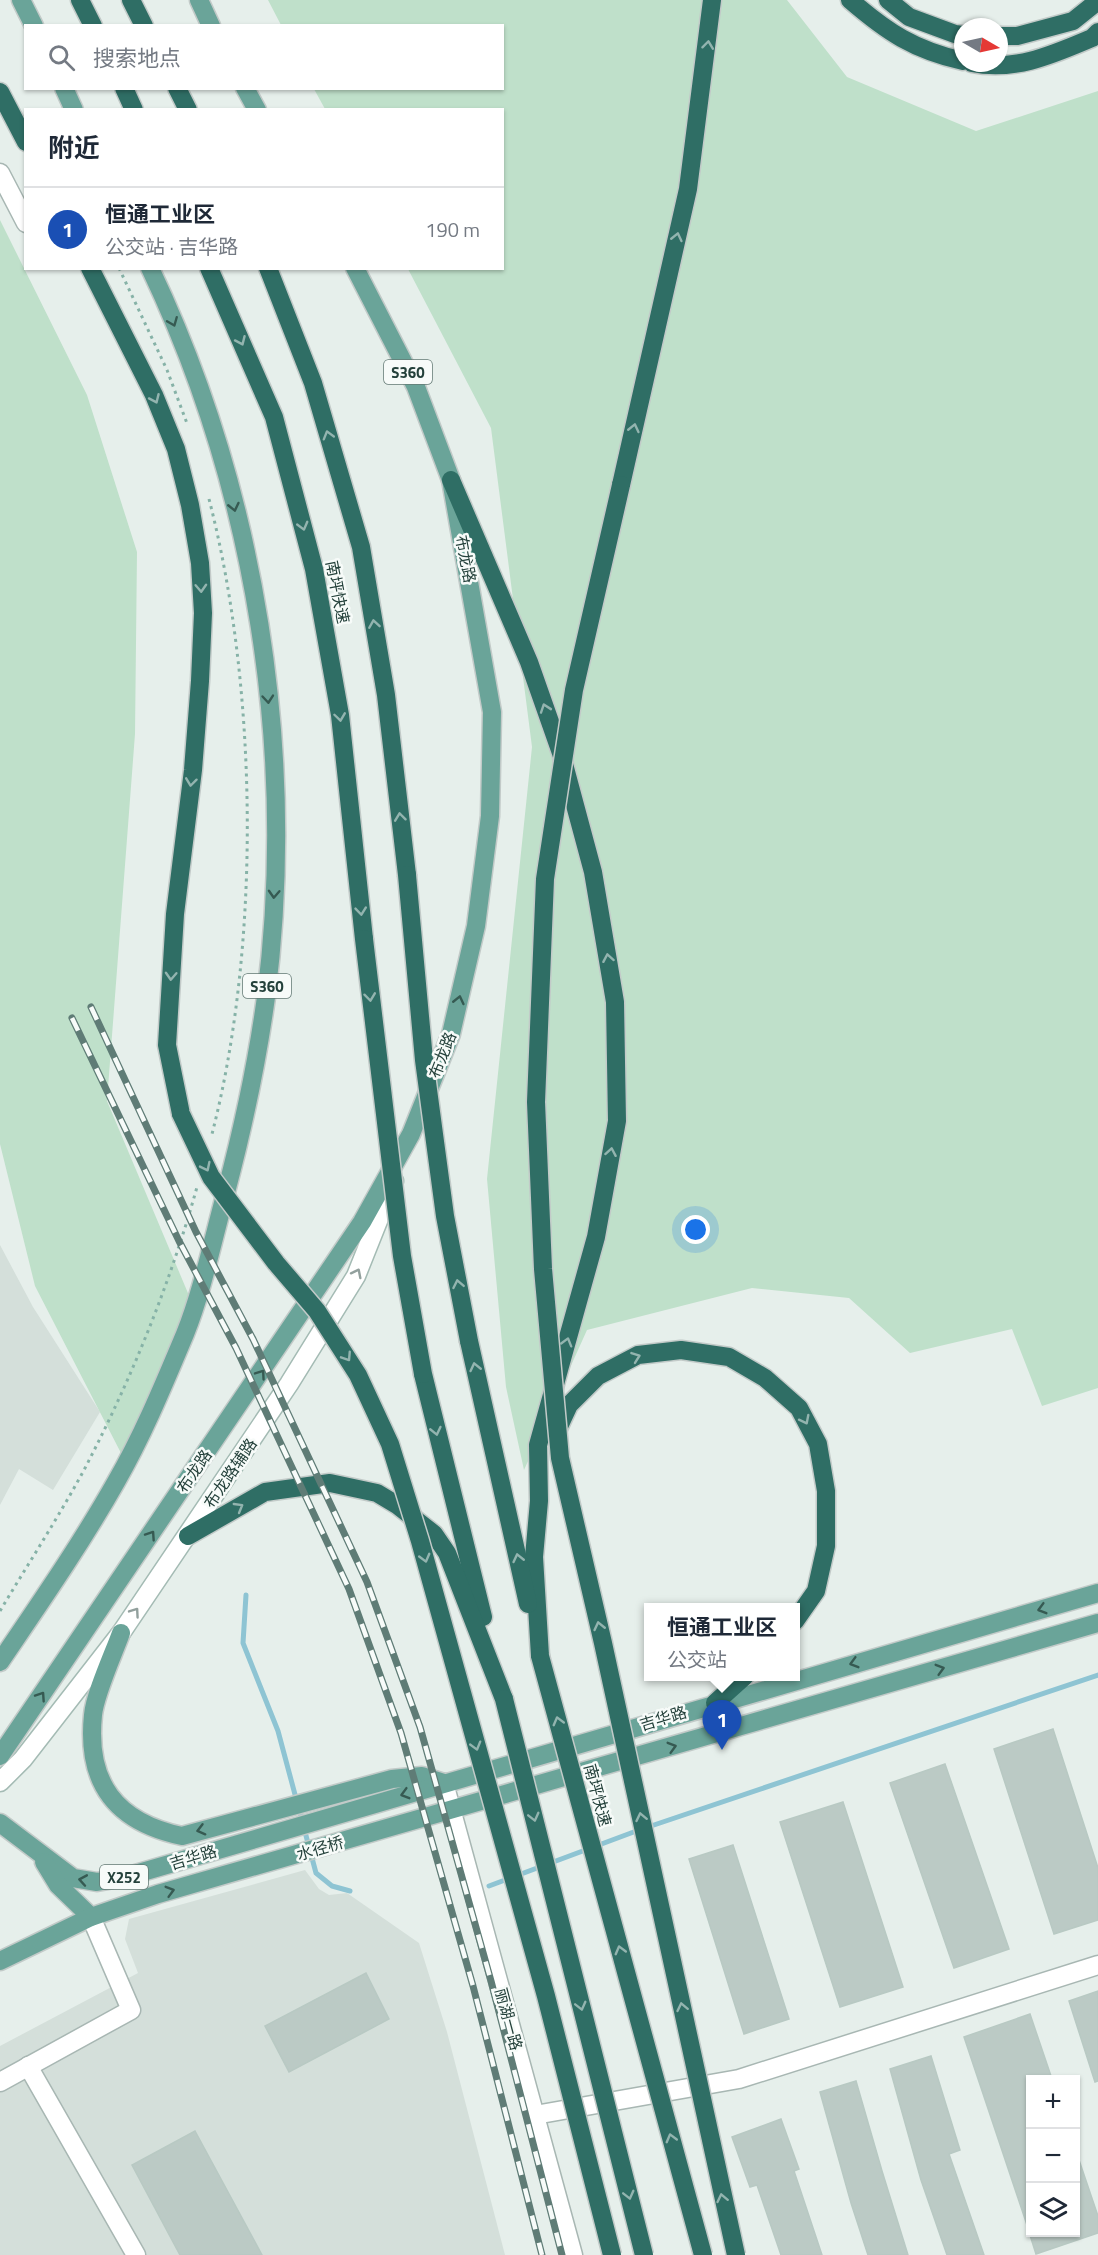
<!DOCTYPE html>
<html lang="zh">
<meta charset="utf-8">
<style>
:root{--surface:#fff;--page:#f6f6f7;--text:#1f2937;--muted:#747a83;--line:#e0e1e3;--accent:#7e5649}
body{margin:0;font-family:"Titillium Web","Noto Sans SC",sans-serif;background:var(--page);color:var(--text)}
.controls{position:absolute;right:18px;bottom:18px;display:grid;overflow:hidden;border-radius:0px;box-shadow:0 2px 4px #0004}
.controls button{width:54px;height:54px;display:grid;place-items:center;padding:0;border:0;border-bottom:2px solid var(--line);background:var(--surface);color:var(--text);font:30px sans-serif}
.compass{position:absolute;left:954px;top:18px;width:54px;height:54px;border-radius:50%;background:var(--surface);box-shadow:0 2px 4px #0004;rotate:99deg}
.you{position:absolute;left:696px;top:1230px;width:21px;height:21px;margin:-15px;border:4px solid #fff;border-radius:50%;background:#1a73e8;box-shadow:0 0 0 9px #1a73e833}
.badge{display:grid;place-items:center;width:39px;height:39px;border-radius:50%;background:var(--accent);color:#fff;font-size:20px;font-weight:700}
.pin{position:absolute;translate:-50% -50px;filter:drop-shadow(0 2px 3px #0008)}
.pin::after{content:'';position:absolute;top:32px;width:21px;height:18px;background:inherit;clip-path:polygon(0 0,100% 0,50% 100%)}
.popup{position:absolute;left:644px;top:1603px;width:156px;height:78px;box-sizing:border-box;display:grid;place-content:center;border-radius:0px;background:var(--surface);filter:drop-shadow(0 2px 4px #0005);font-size:20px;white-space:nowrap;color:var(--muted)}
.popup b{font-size:22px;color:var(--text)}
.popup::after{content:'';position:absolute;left:50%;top:100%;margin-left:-12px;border:12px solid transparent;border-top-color:var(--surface)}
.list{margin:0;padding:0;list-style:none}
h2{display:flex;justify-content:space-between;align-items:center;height:78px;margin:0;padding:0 24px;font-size:26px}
h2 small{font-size:20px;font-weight:400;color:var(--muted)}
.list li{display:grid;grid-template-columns:39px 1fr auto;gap:18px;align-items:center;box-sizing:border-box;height:84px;padding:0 24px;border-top:2px solid var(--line)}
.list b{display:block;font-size:22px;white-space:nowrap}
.list p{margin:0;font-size:20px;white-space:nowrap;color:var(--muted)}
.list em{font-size:20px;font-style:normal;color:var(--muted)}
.icon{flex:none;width:33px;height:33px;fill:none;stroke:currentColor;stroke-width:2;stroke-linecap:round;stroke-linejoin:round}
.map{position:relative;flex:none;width:1098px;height:2255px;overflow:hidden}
.search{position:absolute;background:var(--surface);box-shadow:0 2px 4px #0004;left:24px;top:24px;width:480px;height:66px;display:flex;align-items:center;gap:15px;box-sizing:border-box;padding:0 21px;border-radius:0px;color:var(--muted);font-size:22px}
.panel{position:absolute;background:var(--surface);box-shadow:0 2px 4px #0004;left:24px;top:108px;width:480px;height:162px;border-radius:0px}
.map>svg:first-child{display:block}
.built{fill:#d4dfda}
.green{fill:#bfe0ca}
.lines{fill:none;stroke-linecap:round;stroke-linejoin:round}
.stream{stroke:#8ec4d3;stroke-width:5}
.building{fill:#bbcac5;stroke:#b8c9c3;stroke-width:1.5}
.street-casing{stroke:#a8b7b3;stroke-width:21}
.secondary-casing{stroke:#a4bbb4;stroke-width:21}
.primary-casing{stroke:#c2cac8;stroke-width:21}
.highway-casing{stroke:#c2cac8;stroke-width:21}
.path{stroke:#86b2a7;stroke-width:3;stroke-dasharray:3 4.5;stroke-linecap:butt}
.street{stroke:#fff;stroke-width:18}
.secondary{stroke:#fff;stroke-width:18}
.primary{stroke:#6aa499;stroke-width:18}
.highway{stroke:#2f6e65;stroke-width:18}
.rail-casing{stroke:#5f7c76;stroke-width:7}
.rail{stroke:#f7fbf9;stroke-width:4.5;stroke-dasharray:14;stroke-linecap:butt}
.highway-bridge-casing{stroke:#c2cac8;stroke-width:21;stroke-linecap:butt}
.highway-bridge{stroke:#2f6e65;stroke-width:18}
.oneway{stroke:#93b4af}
.oneway2{stroke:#365a52}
.oneway3{stroke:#92a09d}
.labels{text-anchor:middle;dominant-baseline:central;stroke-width:5;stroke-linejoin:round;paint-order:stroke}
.shield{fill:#f7fbf9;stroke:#637974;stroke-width:1.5}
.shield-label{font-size:15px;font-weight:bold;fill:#24413b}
.street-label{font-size:16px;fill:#24413b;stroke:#f7fbf9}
</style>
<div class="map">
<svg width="1098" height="2255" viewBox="0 0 1098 2255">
<rect width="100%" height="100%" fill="#e6efeb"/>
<g class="built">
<path d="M0,1245l33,62 67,105 -47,78 -34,-21 -19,36z"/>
<path d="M305,1870l14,19 10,6 18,-2 72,50 28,89 58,223h-505v-209l138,-73 -13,-34 4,-20z"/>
</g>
<g class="green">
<path d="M268,0h519l60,77 129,54 122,-40v1297l-56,18 -30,-77 -102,24 -61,-55 -97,-10 -165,42 -63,140 -18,-83 -19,-208 45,-432 -41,-319 -83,-159 94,-1v-158l-177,-1 -11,-20 188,-1v-62l-221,-1z"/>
<path d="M0,220l87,175 50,157 -2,182 -28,367 86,204 -71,150 -87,-169 -35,-142z"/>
</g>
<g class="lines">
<g class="stream">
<path d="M246,1595l-3,48 35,88 38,142 16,13 18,5"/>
<path d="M648,1827l450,-152"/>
<path d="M489,1886l150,-56"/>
</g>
</g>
<g class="building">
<path d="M1053,1729l45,139v52l-44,14 -60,-185z"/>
<path d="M945,1764l64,185 -55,19 -64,-185z"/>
<path d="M843,1802l60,185 -63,20 -60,-185z"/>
<path d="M733,1845l56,174 -45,15 -55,-175z"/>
<path d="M366,1973l23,46 -100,53 -24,-46z"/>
<path d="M1098,1991v90l-3,1 -26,-81z"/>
<path d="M1030,2014l22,65h-22v149h-2l-64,-191z"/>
<path d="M931,2056l29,94 -11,4 35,101h-37l-26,-75 -31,-111z"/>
<path d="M856,2081l26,90 26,84h-40l-17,-52 -31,-111z"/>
<path d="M781,2119l18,50 -5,2 28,84h-41l-24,-70 -7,2 -18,-50z"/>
<path d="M195,2131l67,124h-82l-48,-90z"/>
<path d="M1076,2157h2l20,59v17l-62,21 -7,-22h47z"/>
</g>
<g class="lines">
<g class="street-casing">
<g id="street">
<path d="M0,173l26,50"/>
<path d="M444,1783l129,472"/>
<path d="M28,2066l108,189"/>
<path d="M0,2082l131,-72 -40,-93"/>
<path d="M535,2115l204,-36 359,-114"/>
</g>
</g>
<g class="secondary-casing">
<path id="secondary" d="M0,1782l23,-23 98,-126 168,-249 67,-108 38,-95"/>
</g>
<g class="primary-casing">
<g id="primary">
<path d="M21,0l13,26"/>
<path d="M199,0l12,26"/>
<path d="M64,88l10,22"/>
<path d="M245,88l12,22"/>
<path d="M121,1633c-8,22 -26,61 -28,82 -7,68 23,107 89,121l210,-57 30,-3 22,7"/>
<path d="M0,1662c40,-59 81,-118 116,-180 27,-47 48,-98 69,-148 18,-45 28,-95 41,-142 17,-64 31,-129 40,-195 31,-245 -10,-506 -116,-729"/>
<path d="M0,1756l362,-534 49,-88 40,-100 25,-108 14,-110 2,-104 -41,-232 -35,-93 -61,-119"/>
<path d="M0,1823l73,55 24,4 28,-5 973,-284"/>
<path d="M44,1862l14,23 33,32"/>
<path d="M0,1961l91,-44 67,-23 940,-271"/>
</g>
</g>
<g class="highway-casing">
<g id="highway">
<path d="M80,0l13,26"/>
<path d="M131,0l13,26"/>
<path d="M850,0c37,32 64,50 113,61"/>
<path d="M888,0l21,17 46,17 8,1"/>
<path d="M999,36h18l56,-15 25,-20"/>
<path d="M972,63c43,9 82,-9 120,-25l6,-6"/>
<path d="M124,88l10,22"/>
<path d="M177,88l11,22"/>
<path d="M0,92l26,50"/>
<path d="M90,268l64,127 22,54 14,56 10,58 3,50 -3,68 -7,89 -18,144 -8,131 14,69"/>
<path d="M209,268l65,149 40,152 26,146 24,224"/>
<path d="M268,268l45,115 48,164 25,148 21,180"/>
<path d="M451,480l78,182 32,91 32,119 22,130 2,119 -21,116 -58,208 1,56 -5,56 6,99"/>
<path d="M621,485l67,-296 24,-189"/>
<path d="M469,1341l59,263"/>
<path d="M423,1374l60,243"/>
<path d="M555,1435l14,-30 29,-29 40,-21 43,-5 48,7 36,21 34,30 19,36 8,47v55l-10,45 -21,30"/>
<path d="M188,1536l77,-44 65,-9 47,10 20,12 37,29 13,19 57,146"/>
<path d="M715,1703l30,-27"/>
</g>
</g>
<g class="path">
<path d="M119,268l48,102 21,56"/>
<path d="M209,499c49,190 52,445 3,635"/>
<path d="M0,1611c28,-47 58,-93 84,-141 47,-90 86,-186 113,-283"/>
</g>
<use href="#street" class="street"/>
<use href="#secondary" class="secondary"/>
<use href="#primary" class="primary"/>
<use href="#highway" class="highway"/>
<g class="rail-casing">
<g id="rail">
<path d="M91,1007l105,225 57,107 114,243 53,145 71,254 71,274"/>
<path d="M72,1018l107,223 57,107 113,241 52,144 72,253 69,269"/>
</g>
</g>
<use href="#rail" class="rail"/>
<g class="highway-bridge-casing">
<g id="highway-bridge">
<path d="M621,485l-47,205 -29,189 -9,223 7,167 17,189 43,185 133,612"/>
<path d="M407,875l17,185 21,156 24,125"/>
<path d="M364,939l38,317 21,118"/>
<path d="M181,1114l30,63 65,86 41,48 41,64 32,69 30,97 126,455 66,259"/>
<path d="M540,1656l163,599"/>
<path d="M504,1699l140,556"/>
</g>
</g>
<use href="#highway-bridge" class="highway-bridge"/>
</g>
<defs><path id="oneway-chevron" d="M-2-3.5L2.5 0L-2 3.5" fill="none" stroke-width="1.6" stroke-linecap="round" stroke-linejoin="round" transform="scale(1.5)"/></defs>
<g class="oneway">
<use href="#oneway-chevron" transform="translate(708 45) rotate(-83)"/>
<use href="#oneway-chevron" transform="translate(677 237) rotate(-77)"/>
<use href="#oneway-chevron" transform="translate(241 341) rotate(66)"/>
<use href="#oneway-chevron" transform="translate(155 399) rotate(66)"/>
<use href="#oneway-chevron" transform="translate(634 428) rotate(-77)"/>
<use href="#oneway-chevron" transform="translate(328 435) rotate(-106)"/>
<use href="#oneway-chevron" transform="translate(303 526) rotate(75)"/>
<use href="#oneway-chevron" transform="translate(201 588) rotate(87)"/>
<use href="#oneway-chevron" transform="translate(374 624) rotate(-99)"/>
<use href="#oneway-chevron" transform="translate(545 708) rotate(-109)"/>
<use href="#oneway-chevron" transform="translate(340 717) rotate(82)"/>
<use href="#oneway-chevron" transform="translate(191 782) rotate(97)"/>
<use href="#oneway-chevron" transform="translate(400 817) rotate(-97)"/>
<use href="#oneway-chevron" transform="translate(361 911) rotate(84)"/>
<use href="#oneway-chevron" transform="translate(608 958) rotate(-100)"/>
<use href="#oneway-chevron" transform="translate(171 976) rotate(93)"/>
<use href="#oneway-chevron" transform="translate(370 997) rotate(83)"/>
<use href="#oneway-chevron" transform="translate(611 1152) rotate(-80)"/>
<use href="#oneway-chevron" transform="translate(206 1167) rotate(64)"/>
<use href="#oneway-chevron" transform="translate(458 1284) rotate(-101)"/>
<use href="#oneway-chevron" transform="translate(567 1342) rotate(-74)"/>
<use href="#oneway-chevron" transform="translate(347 1357) rotate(57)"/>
<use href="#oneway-chevron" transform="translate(636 1357) rotate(-20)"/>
<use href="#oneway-chevron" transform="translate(475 1367) rotate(-103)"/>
<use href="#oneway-chevron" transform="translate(805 1420) rotate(63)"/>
<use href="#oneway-chevron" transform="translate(436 1431) rotate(77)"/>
<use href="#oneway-chevron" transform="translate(239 1507) rotate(-30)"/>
<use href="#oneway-chevron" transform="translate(425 1558) rotate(75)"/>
<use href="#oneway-chevron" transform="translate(518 1558) rotate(-103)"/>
<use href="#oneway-chevron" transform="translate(599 1626) rotate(-103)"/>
<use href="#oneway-chevron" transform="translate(558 1721) rotate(-105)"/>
<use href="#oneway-chevron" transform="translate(476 1746) rotate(74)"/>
<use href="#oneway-chevron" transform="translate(534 1817) rotate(76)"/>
<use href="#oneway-chevron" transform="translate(641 1817) rotate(-102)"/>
<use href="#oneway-chevron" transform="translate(620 1950) rotate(-105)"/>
<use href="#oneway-chevron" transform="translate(581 2006) rotate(76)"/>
<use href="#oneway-chevron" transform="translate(682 2007) rotate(-102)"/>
<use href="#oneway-chevron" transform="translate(671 2138) rotate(-105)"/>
<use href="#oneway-chevron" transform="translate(629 2195) rotate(76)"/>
<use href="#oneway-chevron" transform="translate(722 2198) rotate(-102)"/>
</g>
<g class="oneway2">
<use href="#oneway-chevron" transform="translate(173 322) rotate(68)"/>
<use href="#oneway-chevron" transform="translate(234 507) rotate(77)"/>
<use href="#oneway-chevron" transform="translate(268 699) rotate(85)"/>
<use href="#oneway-chevron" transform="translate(274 894) rotate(93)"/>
<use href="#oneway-chevron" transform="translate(459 1000) rotate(-77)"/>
<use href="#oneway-chevron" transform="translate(261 1374) rotate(-55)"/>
<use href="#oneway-chevron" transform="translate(151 1535) rotate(-56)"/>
<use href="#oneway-chevron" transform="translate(1042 1609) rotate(164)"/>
<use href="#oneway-chevron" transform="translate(854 1663) rotate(164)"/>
<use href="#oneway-chevron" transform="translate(940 1669) rotate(-16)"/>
<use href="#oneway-chevron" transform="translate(41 1696) rotate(-56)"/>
<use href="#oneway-chevron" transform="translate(672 1747) rotate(-16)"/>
<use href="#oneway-chevron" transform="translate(405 1794) rotate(164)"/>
<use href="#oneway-chevron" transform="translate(201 1830) rotate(165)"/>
<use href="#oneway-chevron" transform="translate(83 1880) rotate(-170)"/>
<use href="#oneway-chevron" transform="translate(170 1891) rotate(-16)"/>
</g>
<g class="oneway3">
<use href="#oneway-chevron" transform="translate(357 1273) rotate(-63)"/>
<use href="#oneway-chevron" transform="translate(135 1612) rotate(-55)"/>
</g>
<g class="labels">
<g class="shield">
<rect x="384" y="360" width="48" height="24" rx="4.5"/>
<rect x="243" y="974" width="48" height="24" rx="4.5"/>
<rect x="100" y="1865" width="48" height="24" rx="4.5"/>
</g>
<g class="shield-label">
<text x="408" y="372">S360</text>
<text x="267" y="986">S360</text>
<text x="124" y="1877">X252</text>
</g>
<g class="street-label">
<text transform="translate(466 559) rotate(79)">布龙路</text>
<text transform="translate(338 592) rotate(79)">南坪快速</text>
<text transform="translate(442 1055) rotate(-69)">布龙路</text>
<text transform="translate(194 1471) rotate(-56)">布龙路</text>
<text transform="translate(230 1473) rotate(-56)">布龙路辅路</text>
<text transform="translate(663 1718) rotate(-17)">吉华路</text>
<text transform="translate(598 1795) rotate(75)">南坪快速</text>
<text transform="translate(320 1848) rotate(-16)">水径桥</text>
<text transform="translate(193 1857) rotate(-17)">吉华路</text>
<text transform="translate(509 2019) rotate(75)">丽湖一路</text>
</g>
</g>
</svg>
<div class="controls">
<button>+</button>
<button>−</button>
<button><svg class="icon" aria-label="layers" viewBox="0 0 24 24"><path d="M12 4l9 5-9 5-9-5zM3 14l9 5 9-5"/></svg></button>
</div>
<svg class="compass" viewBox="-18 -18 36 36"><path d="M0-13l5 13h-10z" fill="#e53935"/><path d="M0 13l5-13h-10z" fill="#747a83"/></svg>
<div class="you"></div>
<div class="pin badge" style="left:722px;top:1750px;background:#1a4fb4">1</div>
<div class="popup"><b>恒通工业区</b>公交站</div>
<div class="search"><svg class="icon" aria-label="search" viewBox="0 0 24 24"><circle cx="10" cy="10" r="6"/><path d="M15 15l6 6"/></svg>搜索地点</div>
<section class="panel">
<h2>附近<small></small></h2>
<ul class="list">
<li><span class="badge" style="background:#1a4fb4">1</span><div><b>恒通工业区</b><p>公交站 · 吉华路</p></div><em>190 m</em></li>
</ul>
</section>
</div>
